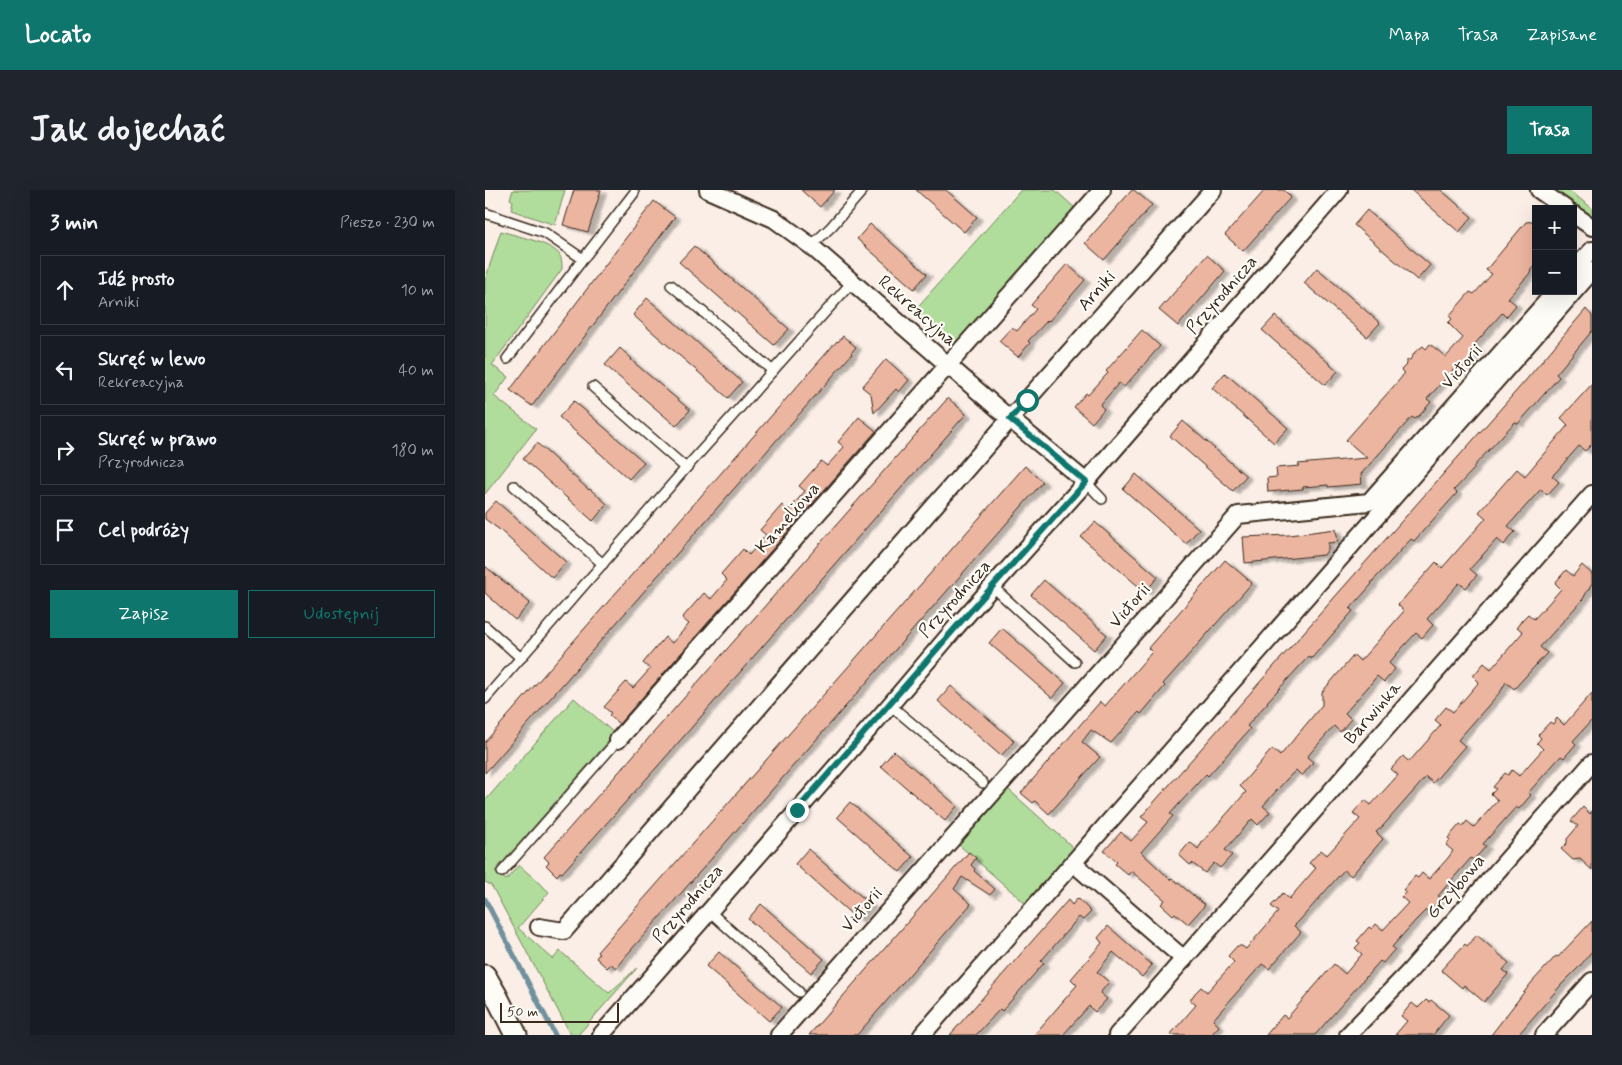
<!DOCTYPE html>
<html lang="pl">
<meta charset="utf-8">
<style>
:root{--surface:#171b24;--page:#20242c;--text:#f1f3f6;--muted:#9ea1a6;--line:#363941;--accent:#0f766e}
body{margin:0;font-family:Mynerve,sans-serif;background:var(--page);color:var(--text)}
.controls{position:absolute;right:15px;top:15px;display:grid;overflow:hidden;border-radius:0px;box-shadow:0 5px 20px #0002}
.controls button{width:45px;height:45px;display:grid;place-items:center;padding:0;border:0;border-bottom:1px solid var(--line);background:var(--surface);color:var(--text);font:25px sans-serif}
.scale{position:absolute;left:15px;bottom:12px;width:119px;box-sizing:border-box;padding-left:5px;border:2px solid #3b2a1e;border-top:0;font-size:14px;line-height:18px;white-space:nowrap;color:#3b2a1e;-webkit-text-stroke:4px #fdfcf7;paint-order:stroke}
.stop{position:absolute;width:15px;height:15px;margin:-11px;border:4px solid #0f766e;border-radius:50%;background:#fff}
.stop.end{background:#0f766e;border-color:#fff;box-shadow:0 1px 5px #0008}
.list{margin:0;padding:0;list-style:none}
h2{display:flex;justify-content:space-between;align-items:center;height:65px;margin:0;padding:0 20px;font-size:21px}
h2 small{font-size:16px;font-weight:400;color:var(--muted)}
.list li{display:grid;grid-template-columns:32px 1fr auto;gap:15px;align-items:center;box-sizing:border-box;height:70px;margin:0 10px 10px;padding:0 10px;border:1px solid var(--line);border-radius:0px}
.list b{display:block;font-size:19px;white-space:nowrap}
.list p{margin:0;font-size:16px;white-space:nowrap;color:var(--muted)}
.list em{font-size:16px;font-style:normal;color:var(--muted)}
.actions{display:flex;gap:10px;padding:15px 20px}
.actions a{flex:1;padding:11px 0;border:1px solid var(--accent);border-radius:0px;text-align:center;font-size:18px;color:var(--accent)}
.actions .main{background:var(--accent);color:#fff}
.icon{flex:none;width:28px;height:28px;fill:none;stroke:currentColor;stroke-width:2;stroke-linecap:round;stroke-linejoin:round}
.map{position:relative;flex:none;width:1107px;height:845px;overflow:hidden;border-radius:0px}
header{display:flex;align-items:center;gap:30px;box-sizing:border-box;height:70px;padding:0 25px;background:var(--accent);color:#fff}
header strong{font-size:24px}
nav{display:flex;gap:28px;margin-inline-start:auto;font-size:18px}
.intro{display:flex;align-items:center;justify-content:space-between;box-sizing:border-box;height:120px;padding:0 30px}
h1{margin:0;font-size:35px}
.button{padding:12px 22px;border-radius:0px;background:var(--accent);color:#fff;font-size:18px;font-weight:700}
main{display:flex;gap:30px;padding:0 30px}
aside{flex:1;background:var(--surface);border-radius:0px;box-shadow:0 5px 20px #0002}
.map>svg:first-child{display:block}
.green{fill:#b0dd9c;stroke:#76845d}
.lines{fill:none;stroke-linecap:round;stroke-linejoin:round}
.stream{stroke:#6f909e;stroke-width:5}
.building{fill:#ecb5a0;stroke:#3b2a1e;filter:url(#shadow)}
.service-casing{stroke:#3b2a1e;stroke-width:12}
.minor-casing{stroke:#3b2a1e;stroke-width:20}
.tertiary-casing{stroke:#3b2a1e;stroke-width:25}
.service{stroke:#fdfcf7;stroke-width:9}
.minor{stroke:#fdfcf7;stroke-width:16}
.tertiary{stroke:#fdfcf7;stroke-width:21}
.route{stroke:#0f766e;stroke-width:6}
.labels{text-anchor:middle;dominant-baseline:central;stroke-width:4.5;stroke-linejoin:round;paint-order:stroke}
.street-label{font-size:18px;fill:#3b2a1e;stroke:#fdfcf7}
</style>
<header>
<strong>Locato</strong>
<nav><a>Mapa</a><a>Trasa</a><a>Zapisane</a></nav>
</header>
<div class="intro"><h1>Jak dojechać</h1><a class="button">Trasa</a></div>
<main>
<aside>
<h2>3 min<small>Pieszo · 230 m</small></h2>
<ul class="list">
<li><svg class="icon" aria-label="ahead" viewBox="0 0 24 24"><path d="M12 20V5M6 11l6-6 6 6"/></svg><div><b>Idź prosto</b><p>Arniki</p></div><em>10 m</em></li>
<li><svg class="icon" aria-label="left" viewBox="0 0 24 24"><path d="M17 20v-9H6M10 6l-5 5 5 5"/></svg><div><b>Skręć w lewo</b><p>Rekreacyjna</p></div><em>40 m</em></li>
<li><svg class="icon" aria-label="right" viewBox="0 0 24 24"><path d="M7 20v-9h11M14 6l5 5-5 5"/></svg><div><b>Skręć w prawo</b><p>Przyrodnicza</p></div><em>180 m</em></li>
<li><svg class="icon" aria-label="arrive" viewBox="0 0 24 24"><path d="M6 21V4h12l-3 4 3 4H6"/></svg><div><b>Cel podróży</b></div></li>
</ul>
<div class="actions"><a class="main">Zapisz</a><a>Udostępnij</a></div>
</aside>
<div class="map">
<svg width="1107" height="845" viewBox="0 0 1107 845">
<defs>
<filter id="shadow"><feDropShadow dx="5.5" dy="3" stdDeviation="1" flood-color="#0004"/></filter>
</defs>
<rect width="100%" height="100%" fill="#faeee6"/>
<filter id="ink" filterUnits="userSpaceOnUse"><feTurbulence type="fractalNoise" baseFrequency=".02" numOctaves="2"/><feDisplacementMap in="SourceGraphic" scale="10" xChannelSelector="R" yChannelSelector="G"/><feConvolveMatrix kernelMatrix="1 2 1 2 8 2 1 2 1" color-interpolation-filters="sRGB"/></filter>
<g filter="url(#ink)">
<g class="green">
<path d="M28,0h52l-10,35 -44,-15 2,-9 -3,-2z"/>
<path d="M536,0h34l21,19 -121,137 -41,-35z"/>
<path d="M1069,0h14l24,18v8z"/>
<path d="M16,41c15,5 48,11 58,23 3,5 3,10 3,15l-70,96 16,12 -14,19 42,33 -51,65v-214z"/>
<path d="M89,508l41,36 -120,137 11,9 13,-15 30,27 -31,36 35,31 7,-8 49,42 28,-25 -59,67h-7l-76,-143 -4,-7 -6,-3v-81z"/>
<path d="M523,599l68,61 -49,55 -68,-60z"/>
</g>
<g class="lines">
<path class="stream" d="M0,709l70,136"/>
</g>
<g class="building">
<path d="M89,0h27l-13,42 -25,-7z"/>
<path d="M316,0h34l-15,17z"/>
<path d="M431,0h30l31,27 -13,15z"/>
<path d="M647,0h2l18,15 -48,55 -19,-17z"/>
<path d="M780,0h19l7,7 -48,54 -18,-16z"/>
<path d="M926,0h30l31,27 -13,15z"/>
<path d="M169,11l21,16 -143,189 -22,-16z"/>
<path d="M882,20l63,55 -13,15 -63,-55z"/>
<path d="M1051,31v43l-6,7 1,1 -23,26 8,7 -10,12 -4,-4 -28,32 5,4 -20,22 -4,-3 -28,31 4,3 -10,12 -6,5 -3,-2 -51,57 1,10 -34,3v-2l-12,1 -13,1v2l-35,3 -1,-14 10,-1 -1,-9 24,-2 -2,-2 69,-6 -21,-18 55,-62 3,-5 -3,-3 6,-6v-4h3l5,-8 8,-6 3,3 4,-5 16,13 17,-19 -15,-15 4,-4 -3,-3 21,-24 4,2 18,-20 -6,-4 40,-48z"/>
<path d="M385,34l57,50 -13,15 -57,-50z"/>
<path d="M209,56l95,83 -15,16 -95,-83z"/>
<path d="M722,65l18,16 -47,55 -19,-16z"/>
<path d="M582,74l18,16 -36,41 -1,-1 -20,21 2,2 -12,14 -19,-16 13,-14 5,4 19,-22 -5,-4z"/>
<path d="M832,78l63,55 -13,14 -63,-54z"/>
<path d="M162,108l95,84 -14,16 -95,-83z"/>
<path d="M1101,119l6,7v15l-36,43 3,3 -41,47 -3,-2 -42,45 2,1 -21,22 3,3 -43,48 -3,-2 -40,44 1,1 -22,25 3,2 -42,48 -2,-3 -42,46h1l-21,24 3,3 -42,47 -2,-2 -36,40 3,2 -32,36 30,28 1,-2 33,27 -17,19 -13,-11 -2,2 -12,-11 4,-4 -34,-29 -3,4 -13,-11 2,-2 -13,-11 17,-19 10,9 17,-19 -7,-5 385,-437z"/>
<path d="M790,126l63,55 -13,14 -63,-55z"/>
<path d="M657,140l18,16 -36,41 -5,-4 -19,22 4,4 -12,14 -18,-16 12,-14 2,2 20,-22 -2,-2z"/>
<path d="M358,146l13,11 -5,6 1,1 -367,419v-31l352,-401 1,1z"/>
<path d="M135,158l12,11 -1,1 59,50 -14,16 -71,-61z"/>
<path d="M401,169l23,21 -10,12 -3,-3 -22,24 -3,-19 -9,-7z"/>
<path d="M740,183l63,55 -14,15 -62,-55z"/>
<path d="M1107,194v60l-7,7 -6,-5 -23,26 -4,4 7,6 -12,13 -6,-6 -33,37 7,6 -6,6 -5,7 -7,-6 -27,30 7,6 -11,13 -7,-5 -32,36 6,6 -11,13 -6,-5 -14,15 -13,15 6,6 -11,13 -7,-6 -9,11 -23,26 6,6 -11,13 -6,-6 -27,31 6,5 -11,14 -6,-6 -10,10 -23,26 7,6 -12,13 -6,-6 -27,31 7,5 -12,13 -6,-5 -9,10 -13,-10 -2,2 -11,-10 11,-13 8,7 5,-8 43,-49 -6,-6 32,-37 8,7 42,-51v-13l32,-37 6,6 25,-28 19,-22 -6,-6 38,-43 6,6 44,-50 -7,-6 38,-43 8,7 43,-51 -7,-7z"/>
<path d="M463,208l18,16 -309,353 -95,106 -2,-1 -3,4 -11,-11 3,-3 -5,-5z"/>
<path d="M89,211l70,61 -15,17 -70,-62z"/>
<path d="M374,227l17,14 -257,293 -10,-9 2,-2 -7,-6 22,-25 7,6 17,-19 -7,-6 22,-26 7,6 17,-19 -7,-6 22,-25 7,6 16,-19 -6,-6 22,-25 6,6 17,-20 -6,-5 22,-25 6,6 17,-20 -6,-5 22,-25 6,5 17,-19 -6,-5z"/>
<path d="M698,231l63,55 -13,15 -63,-55z"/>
<path d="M52,253l52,47 1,-1 17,15 -14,17 -70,-62z"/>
<path d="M540,276l18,16 -419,476 -8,10 -5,-4 -4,4 -11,-10 3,-4 -2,-2z"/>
<path d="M651,284l63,55 -13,15 -63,-55z"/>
<path d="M11,311l70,61 -14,16 -52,-48 -15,-11v-6z"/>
<path d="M610,332l63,55 -13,15 -64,-55z"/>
<path d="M851,339l2,13 -10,1v6l-4,6 -79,8 -2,-26 46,-2z"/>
<path d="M740,370l27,23 -89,101 2,2 -24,28 -2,-2 -28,31 -20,-13 -9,12 18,15 -51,57 -14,-13 -2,2 -12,-10 79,-91 5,4 47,-54 -4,-4z"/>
<path d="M1097,375l10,9v9l-9,16 -43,48 7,6 -33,36 -8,-7 -5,9 -43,49 7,6 -32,37 -7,-6 -44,50 -6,5 7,7 -32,37 -7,-6 -44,50 -6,6 7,6 -32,37 -7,-5 -44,50 -5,6 6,6 -8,9h-41l26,-30 -6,-5 5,-7 6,-6 6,5 27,-30 -6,-6 9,-10h5l4,3 32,-37 -7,-6 6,-6 6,-7 6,6 27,-31 -7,-5 12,-13 6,5 33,-36 -7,-6 6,-7 6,-6 6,5 27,-30 -7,-6 12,-13 6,6 32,-37 -6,-5 11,-13 7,5 14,-16 12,-14 -6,-6 11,-13 7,6 32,-37 -6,-5 5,-7 6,-6 6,5 14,-15 13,-15 -6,-6 11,-13 7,6z"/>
<path d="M0,376l45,37 -15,17 -30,-27z"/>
<path d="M559,390l63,55 -13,15 -63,-55z"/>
<path d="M517,438l63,55 -13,15 -63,-55z"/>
<path d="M466,496l63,55 -13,15 -63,-55z"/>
<path d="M1107,503v27l-19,21 3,3 -12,14 -3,-2 -33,37 3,2 -12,14 -3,-2 -33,37 3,2 -6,7 -7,7 -2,-2 -23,26 -10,12 3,2 -13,14 -2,-2 -11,11 -23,26 3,2 -12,14 -3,-2 -65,74h-49l17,-20 4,3 47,-54 11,10 17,-20 -7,-6 5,-5 -3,-2 12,-14 3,2 4,-5 7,6 25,-27 -7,-6 5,-5 -3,-2 12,-14 3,2 4,-5 7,6 19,-21 5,-7 -7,-6 4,-5 -2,-2 12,-14 3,2 4,-5 7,6 24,-27 -7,-6 5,-5 -3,-2 12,-14 3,2 4,-5 7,6 24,-27 -6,-6 4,-5 -3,-3 12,-13 3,2 4,-6 7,7z"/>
<path d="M409,561l63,55 -12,15 -64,-55z"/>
<path d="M365,612l63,55 -13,15 -63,-55z"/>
<path d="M1098,617l7,7 2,-3v59l-12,-11 -7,1 -12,-11 6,-6v-4l11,-13 -7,-5z"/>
<path d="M323,659l63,56 -13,15 -63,-56z"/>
<path d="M484,662l7,6 -5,7 4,4 -1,2 21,18 -5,6 -28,-18 -8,12 17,15 -114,131h-48z"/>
<path d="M593,708l13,14 -8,8 -4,-3 -38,44 3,2 -42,48 -2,-2 -24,26h-26l118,-135 4,5z"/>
<path d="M276,714l63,55 -13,14 -63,-54z"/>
<path d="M1107,731v30l-12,15 -18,18 -44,51h-27l41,-53 24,-26 2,1z"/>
<path d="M623,736l44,39 -10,12 -29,-25 -16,20 12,10 -9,11 7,6 -12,13 -6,-6 -26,29h-29l43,-50 -6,-6 31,-36 -4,-5z"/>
<path d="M992,745l32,28 -6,7 5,4 -24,28 -20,-17 -2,3 -21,-18 24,-26 2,2z"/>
<path d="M234,762l63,55 -13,14 -63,-55z"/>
<path d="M941,810l3,2 2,-2 18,15 -16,20h-38l12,-14 -6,-5 11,-13 6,5z"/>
</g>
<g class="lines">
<g class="service-casing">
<g id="service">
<path d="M0,23l60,20 38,26 51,-66"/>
<path d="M326,56l20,-19 32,-37"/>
<path d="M186,95l102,86"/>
<path d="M22,169l76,-100"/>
<path d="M108,197l93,81"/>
<path d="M601,292l16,17"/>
<path d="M29,296l89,78"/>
<path d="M508,397l82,75"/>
<path d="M0,436l36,32"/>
<path d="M0,509l201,-231 167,-187"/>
<path d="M405,515l93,78"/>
<path d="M17,682l116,-132"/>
<path d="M224,721l90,81"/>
</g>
</g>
<g class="minor-casing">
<g id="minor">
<path d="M223,0l66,29 37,27 199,173 76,63"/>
<path d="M1054,0l27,19"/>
<path d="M1088,24l19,13"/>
<path d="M1088,81l19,-21"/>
<path d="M133,550l484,-550"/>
<path d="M588,673l111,96"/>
<path d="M54,737l25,4 446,-512 203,-229"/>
<path d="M116,845l289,-330 67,-79 129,-144 253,-292"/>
<path d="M294,845l459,-520 131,-13 187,-211"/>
<path d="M437,845l670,-764"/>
<path d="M632,845l475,-541"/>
<path d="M863,845l60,-62 184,-210"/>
<path d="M1059,845l48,-54"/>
</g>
</g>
<g class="tertiary-casing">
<path id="tertiary" d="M0,786l11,19 20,40"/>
</g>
<use href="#service" class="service"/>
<use href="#minor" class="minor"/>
<use href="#tertiary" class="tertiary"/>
</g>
</g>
<g class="lines" filter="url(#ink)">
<path class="route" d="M312,620l160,-184 129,-144 -76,-63 17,-19"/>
</g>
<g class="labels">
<g class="street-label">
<text transform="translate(612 101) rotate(-49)">Arniki</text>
<text transform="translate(737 105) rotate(-49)">Przyrodnicza</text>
<text transform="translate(432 121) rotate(41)">Rekreacyjna</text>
<text transform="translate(977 177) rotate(-49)">Victorii</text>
<text transform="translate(303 328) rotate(-49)">Kameliowa</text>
<text transform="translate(470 409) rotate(-48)">Przyrodnicza</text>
<text transform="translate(645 416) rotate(-49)">Victorii</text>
<text transform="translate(888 523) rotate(-49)">Barwinka</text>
<text transform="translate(971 697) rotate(-49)">Grzybowa</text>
<text transform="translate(203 714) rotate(-49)">Przyrodnicza</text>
<text transform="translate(377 720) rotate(-49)">Victorii</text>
</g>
</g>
</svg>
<div class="controls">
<button>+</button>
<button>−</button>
</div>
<div class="scale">50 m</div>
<div class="stop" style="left:542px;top:210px"></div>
<div class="stop end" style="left:312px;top:620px"></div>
</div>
</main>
